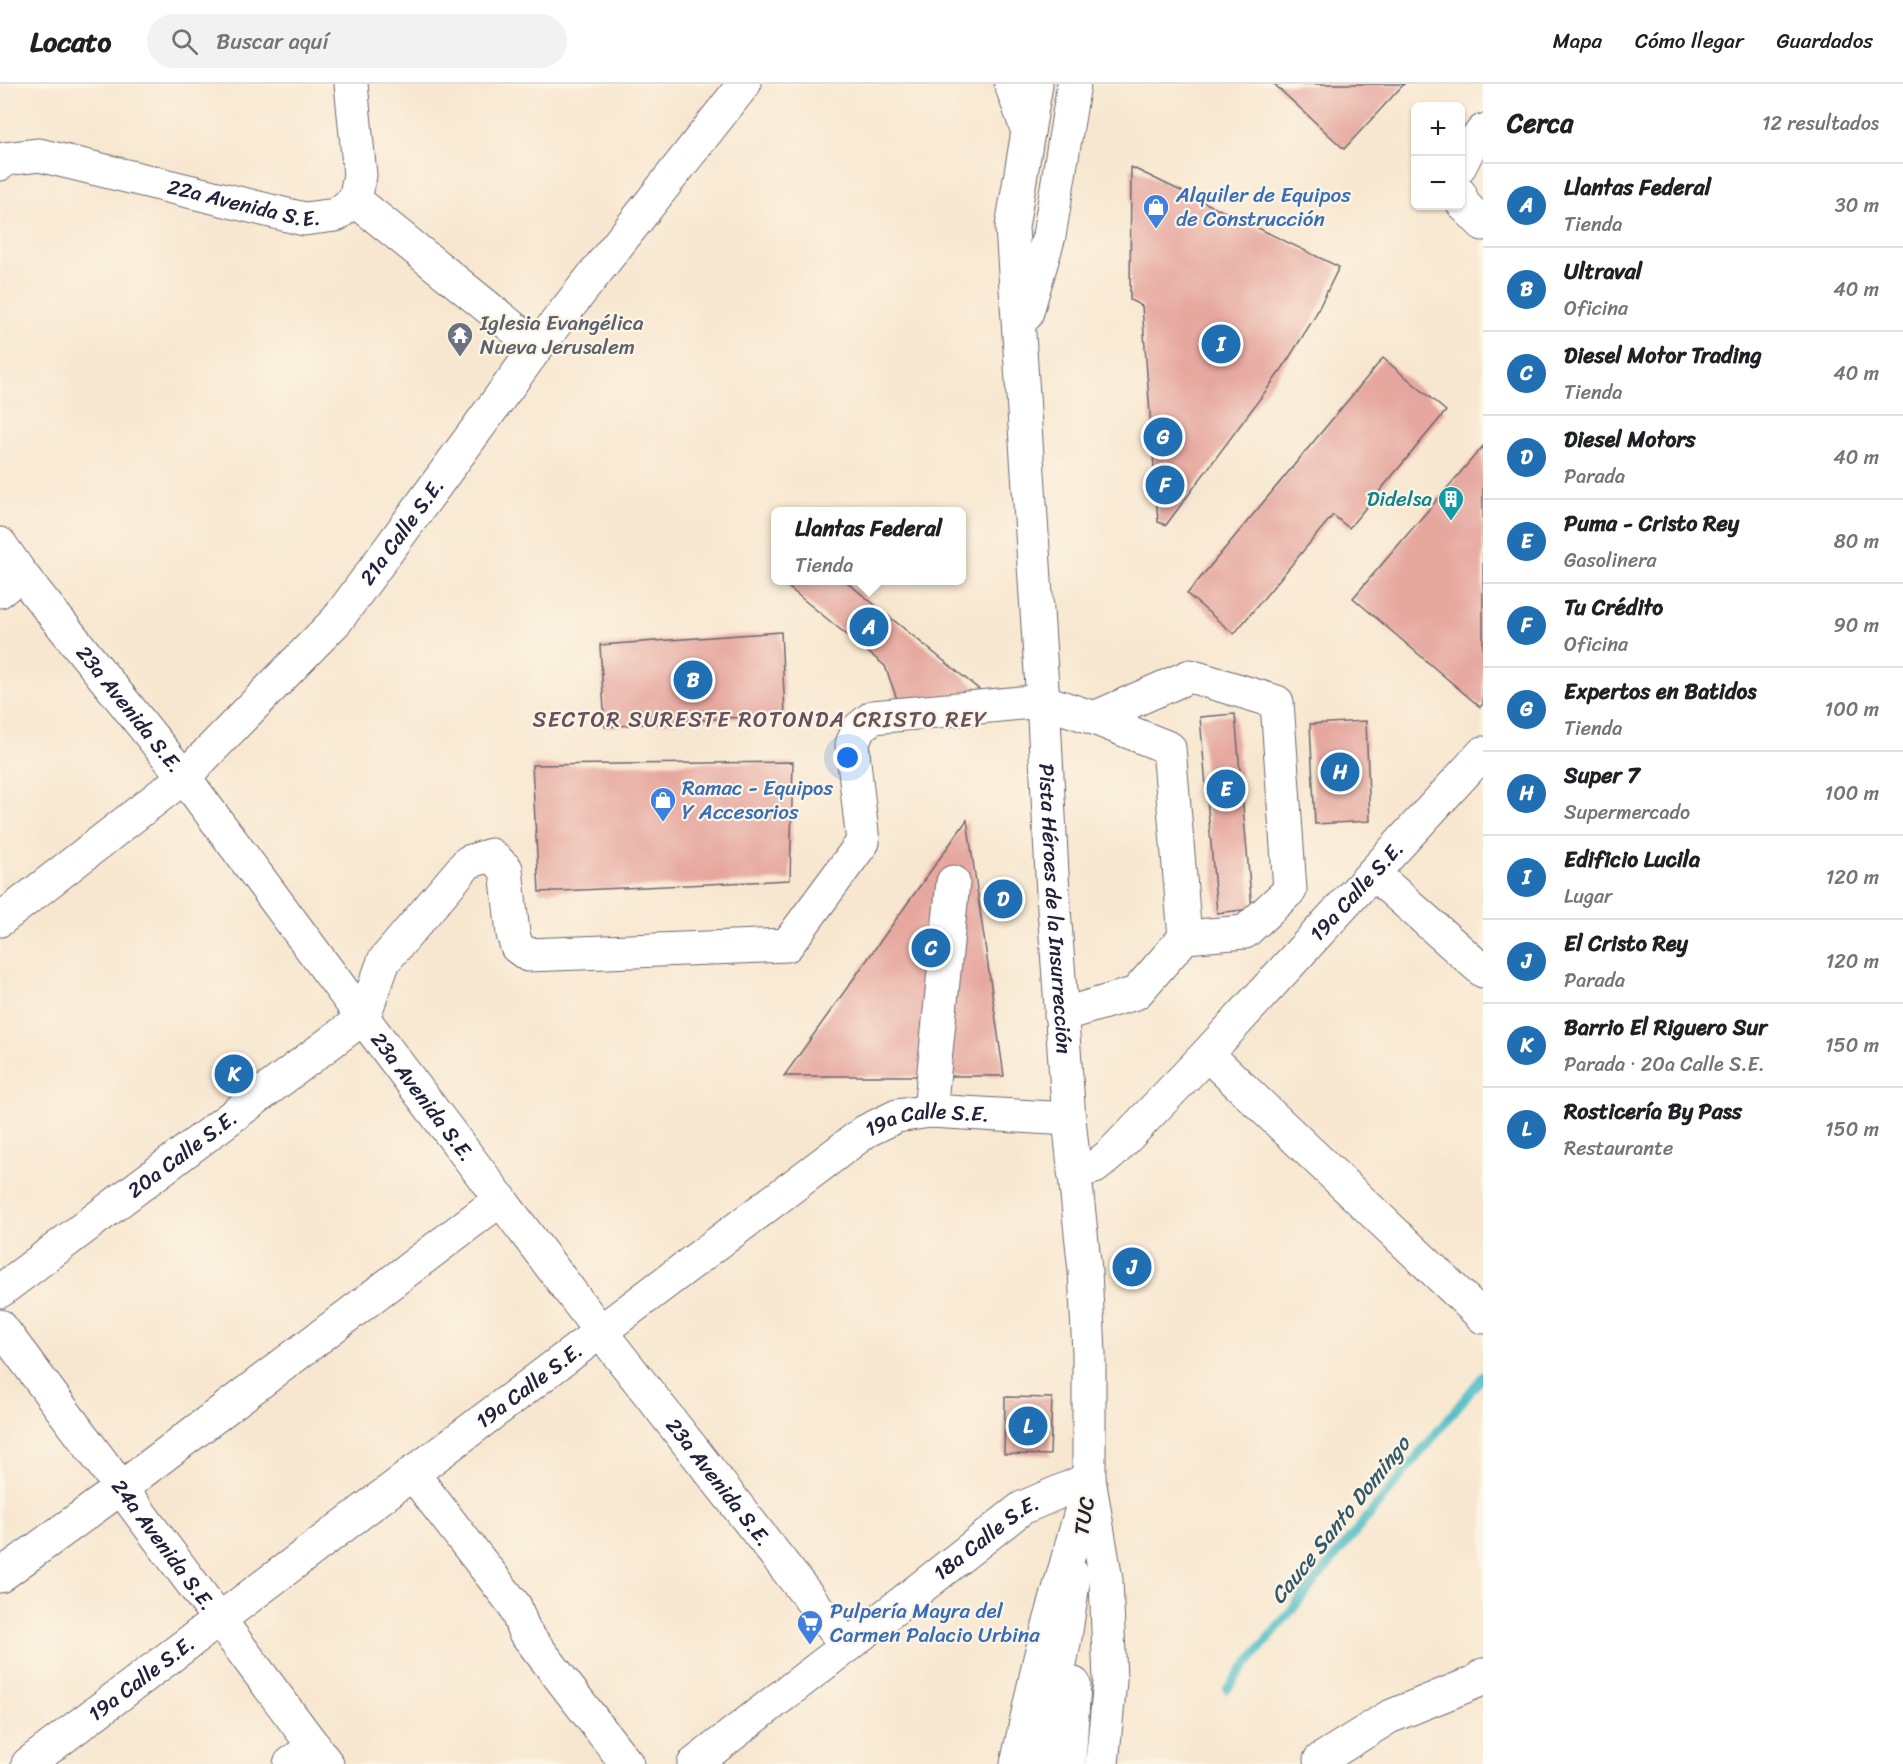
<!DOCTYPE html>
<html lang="es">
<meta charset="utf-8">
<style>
:root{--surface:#fff;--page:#f2f2f2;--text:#202124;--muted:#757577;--line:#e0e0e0;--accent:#1f6fb2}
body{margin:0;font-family:Sriracha,sans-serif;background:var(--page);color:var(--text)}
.controls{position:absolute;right:18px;top:18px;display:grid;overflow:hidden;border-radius:9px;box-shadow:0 2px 4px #0004}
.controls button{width:54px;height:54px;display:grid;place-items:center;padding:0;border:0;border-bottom:2px solid var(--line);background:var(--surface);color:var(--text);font:30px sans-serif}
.you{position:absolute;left:848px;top:674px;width:21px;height:21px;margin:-15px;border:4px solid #fff;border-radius:50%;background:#1a73e8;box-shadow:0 0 0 9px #1a73e833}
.badge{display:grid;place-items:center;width:39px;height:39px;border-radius:50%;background:var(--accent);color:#fff;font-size:20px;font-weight:700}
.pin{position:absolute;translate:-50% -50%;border:3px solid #fff;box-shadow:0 2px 6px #0006}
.popup{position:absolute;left:771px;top:423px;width:195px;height:78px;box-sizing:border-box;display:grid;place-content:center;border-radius:9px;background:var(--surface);filter:drop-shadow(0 2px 4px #0005);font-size:20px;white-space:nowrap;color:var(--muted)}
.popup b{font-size:22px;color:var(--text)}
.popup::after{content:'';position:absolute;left:50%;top:100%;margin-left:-12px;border:12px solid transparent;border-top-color:var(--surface)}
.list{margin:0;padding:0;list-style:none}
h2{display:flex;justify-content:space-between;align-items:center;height:78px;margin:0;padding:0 24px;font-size:26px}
h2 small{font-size:20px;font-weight:400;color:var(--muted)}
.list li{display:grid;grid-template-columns:39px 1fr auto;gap:18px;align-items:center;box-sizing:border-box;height:84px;padding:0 24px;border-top:2px solid var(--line)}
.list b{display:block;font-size:22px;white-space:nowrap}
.list p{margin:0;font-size:20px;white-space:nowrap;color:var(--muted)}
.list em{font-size:20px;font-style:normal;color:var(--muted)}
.icon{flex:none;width:33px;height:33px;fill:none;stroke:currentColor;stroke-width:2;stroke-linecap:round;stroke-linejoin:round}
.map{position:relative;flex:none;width:1483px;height:1680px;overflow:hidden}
header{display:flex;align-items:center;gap:36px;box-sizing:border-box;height:84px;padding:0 30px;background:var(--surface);border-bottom:2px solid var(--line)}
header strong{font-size:28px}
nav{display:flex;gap:33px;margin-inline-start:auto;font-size:21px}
.search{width:420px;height:54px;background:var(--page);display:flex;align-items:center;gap:15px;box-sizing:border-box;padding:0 21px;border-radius:33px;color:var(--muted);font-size:22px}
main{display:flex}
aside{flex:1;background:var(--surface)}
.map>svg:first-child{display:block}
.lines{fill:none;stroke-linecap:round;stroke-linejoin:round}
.stream{stroke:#4fbdc6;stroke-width:9}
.building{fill:#e6a79f}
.minor-casing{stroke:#6d676f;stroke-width:35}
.major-casing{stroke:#6d676f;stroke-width:35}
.minor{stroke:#fff;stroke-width:33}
.major{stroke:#fff;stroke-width:33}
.labels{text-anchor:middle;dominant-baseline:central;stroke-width:4.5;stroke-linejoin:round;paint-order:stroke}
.shop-label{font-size:21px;fill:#366cbe;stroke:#fcf5e5;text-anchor:start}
.street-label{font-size:21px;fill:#22223b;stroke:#fcf5e5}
.worship-label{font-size:21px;fill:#5b616d;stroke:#fcf5e5;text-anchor:start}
.culture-label{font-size:21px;fill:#0d838f;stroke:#fcf5e5;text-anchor:end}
.neighbourhood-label{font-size:22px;letter-spacing:1.5px;fill:#67515e;stroke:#fcf5e5}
.water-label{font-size:22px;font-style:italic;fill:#32586c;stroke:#fcf5e5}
</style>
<header>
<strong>Locato</strong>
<div class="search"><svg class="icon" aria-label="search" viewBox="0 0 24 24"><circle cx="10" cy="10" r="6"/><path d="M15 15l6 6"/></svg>Buscar aquí</div>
<nav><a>Mapa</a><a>Cómo llegar</a><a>Guardados</a></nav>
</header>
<main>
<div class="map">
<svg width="1483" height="1680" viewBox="0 0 1483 1680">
<rect width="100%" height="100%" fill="#fcf5e5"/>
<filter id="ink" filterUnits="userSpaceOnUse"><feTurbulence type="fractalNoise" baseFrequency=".0167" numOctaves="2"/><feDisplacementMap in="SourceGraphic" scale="12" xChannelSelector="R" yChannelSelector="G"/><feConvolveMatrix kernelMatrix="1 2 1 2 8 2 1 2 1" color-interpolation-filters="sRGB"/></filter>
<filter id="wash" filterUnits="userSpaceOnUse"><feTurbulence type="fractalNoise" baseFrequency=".008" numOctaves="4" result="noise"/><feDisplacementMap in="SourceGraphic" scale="24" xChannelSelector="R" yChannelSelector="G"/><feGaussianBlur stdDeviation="1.35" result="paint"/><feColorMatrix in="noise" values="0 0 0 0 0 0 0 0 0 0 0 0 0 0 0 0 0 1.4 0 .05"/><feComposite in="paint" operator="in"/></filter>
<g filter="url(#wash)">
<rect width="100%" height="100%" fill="#f8e7d0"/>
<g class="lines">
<path class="stream" d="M1227,1605l256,-313"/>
</g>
<g id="blocks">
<g class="building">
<path d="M1274,0h130l-60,65z"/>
<path d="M1131,83l208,100 -26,53 -31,49 -116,156 -8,-3 -16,-216 -12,-6z"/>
<path d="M1383,274l63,53 -97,117 -16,-13 -99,119 -47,-40z"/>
<path d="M1483,362v258l-3,3 -127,-109z"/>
<path d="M794,496h50l137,111 -83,11 -13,-36 -97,-79z"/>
<path d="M781,548l4,82 -180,13 -5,-82z"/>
<path d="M1235,630l17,195 -35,4 -17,-196z"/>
<path d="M1366,637l4,100 -55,3 -5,-100z"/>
<path d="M793,678l-3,118 -251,12 -7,-127z"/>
<path d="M967,736l37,256h-220z"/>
<path d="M1005,1313l47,1 -2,57 -46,-1z"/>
</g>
</g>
</g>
<g filter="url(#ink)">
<use href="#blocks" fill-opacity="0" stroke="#6d676f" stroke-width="1.5"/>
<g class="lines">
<g class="minor-casing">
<g id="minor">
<path d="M351,0l9,91 -5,25"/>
<path d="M1011,0l17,48"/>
<path id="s1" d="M0,80l5,-5 34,-4 265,64 32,-4 19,-15"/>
<path d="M1460,82l10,-20 13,-15"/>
<path d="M1460,110l3,10 20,20"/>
<path d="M355,116l182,147"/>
<path id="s2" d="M0,460l21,30 163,203 179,241 237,313 247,315"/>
<path d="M0,507l21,-17"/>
<path d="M1094,634l96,-42 87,26 13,188 -45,42 -60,5"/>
<path d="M1373,789l110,98"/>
<path id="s3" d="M0,836l184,-143 153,-157 200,-273 207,-263"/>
<path d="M363,934l21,-57 84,-99 23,-7 15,14 7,65 4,13 11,8 259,-10 76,-103 -11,-98 7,-16 14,-11 169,-16 52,17 75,30 16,189 -49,56 -75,22"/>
<path d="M1207,970l276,263"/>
<path d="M930,1027l23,-229"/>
<path id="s4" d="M1074,1088l21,-5 16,-13 96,-100 276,-301"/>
<path id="s5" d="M0,1207l363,-273"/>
<path id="s6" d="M0,1242l327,438"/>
<path d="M412,1389l103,133 9,25 103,133"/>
<path d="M0,1492l121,-88 380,-289"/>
<path d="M1320,1676l69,-43 89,-36 5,-6"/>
<path id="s7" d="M28,1680l838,-633 31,-15 33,-5 139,8"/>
<path d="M290,1680l24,-18"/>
<path id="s8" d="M694,1680l153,-118 175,-138 67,-29"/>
<path d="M1041,1680l24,-126 9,-62"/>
<path d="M1069,1680l5,-80"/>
</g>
</g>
<g class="major-casing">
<g id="major">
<path id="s9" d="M1036,0l-24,143 32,491 9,176 16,225 16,152 4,82v126l17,101 4,101 -8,83"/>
<path d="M1026,231l23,-79 25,-152"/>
<path d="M1017,1680l23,-106 47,-168"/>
</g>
</g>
<use href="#minor" class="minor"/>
<use href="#major" class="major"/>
</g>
</g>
<defs>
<g id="shop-pin" transform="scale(1.35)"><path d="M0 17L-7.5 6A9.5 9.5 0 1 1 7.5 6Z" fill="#3f7fe0" stroke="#fcf5e5"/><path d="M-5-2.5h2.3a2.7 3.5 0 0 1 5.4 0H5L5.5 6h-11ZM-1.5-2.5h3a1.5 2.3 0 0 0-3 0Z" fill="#fff"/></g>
<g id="temple-pin" transform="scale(1.35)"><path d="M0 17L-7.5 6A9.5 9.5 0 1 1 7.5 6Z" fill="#6b7280" stroke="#fcf5e5"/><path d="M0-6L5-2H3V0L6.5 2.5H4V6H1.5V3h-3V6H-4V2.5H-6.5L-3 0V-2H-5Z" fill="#fff"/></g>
<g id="building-pin" transform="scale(1.35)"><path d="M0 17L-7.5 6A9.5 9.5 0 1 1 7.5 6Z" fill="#0f9aa8" stroke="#fcf5e5"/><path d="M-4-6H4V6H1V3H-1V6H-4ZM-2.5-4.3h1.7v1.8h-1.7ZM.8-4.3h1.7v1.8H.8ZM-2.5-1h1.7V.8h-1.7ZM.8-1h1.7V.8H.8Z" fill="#fff"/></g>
<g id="supermarket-pin" transform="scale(1.35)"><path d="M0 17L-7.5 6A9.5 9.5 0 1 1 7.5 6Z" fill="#3f7fe0" stroke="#fcf5e5"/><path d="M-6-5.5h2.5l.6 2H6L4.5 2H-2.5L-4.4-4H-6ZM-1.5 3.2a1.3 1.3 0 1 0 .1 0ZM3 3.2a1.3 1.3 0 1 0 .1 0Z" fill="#fff"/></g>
</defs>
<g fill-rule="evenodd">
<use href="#shop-pin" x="1156" y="123"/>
<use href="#temple-pin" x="460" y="251"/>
<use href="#building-pin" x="1451" y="415"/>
<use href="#shop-pin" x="663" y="716"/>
<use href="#supermarket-pin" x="810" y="1539"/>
</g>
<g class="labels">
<g class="shop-label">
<text x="1176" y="111">Alquiler de Equipos<tspan x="1176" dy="24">de Construcción</tspan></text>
<text x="682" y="704">Ramac - Equipos<tspan x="682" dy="24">Y Accesorios</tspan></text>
<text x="830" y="1527">Pulpería Mayra del<tspan x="830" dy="24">Carmen Palacio Urbina</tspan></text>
</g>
<g class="street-label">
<text stroke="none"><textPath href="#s1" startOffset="252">22a Avenida S.E.</textPath></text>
<text stroke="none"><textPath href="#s3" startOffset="562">21a Calle S.E.</textPath></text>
<text stroke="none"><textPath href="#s2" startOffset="210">23a Avenida S.E.</textPath></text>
<text stroke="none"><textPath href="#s4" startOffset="402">19a Calle S.E.</textPath></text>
<text stroke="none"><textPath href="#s9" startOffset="828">Pista Héroes de la Insurrección</textPath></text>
<text stroke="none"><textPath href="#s2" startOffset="696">23a Avenida S.E.</textPath></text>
<text stroke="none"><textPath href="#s7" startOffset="1114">19a Calle S.E.</textPath></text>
<text stroke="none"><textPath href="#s5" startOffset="228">20a Calle S.E.</textPath></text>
<text stroke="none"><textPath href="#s7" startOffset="628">19a Calle S.E.</textPath></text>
<text stroke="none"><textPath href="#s2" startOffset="1182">23a Avenida S.E.</textPath></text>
<text transform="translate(1084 1432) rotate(-81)">TUC</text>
<text stroke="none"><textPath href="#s8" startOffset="370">18a Calle S.E.</textPath></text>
<text stroke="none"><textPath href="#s6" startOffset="273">24a Avenida S.E.</textPath></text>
<text stroke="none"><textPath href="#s7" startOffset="142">19a Calle S.E.</textPath></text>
</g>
<g class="worship-label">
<text x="480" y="239">Iglesia Evangélica<tspan x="480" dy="24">Nueva Jerusalem</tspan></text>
</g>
<g class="culture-label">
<text x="1432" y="415">Didelsa</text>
</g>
<g class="neighbourhood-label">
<text x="760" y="635">SECTOR SURESTE ROTONDA CRISTO REY</text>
</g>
<g class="water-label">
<text transform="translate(1340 1436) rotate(-51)">Cauce Santo Domingo</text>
</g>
</g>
</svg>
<div class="controls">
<button>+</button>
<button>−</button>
</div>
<div class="you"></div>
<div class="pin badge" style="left:869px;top:543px">A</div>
<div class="popup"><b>Llantas Federal</b>Tienda</div>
<div class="pin badge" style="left:693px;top:596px">B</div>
<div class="pin badge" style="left:931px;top:864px">C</div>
<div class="pin badge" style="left:1003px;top:815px">D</div>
<div class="pin badge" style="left:1226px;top:705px">E</div>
<div class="pin badge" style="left:1165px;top:401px">F</div>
<div class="pin badge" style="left:1163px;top:353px">G</div>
<div class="pin badge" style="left:1340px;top:688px">H</div>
<div class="pin badge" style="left:1221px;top:260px">I</div>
<div class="pin badge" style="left:1132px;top:1183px">J</div>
<div class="pin badge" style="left:234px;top:990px">K</div>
<div class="pin badge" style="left:1028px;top:1342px">L</div>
</div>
<aside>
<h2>Cerca<small>12 resultados</small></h2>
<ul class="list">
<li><span class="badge">A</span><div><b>Llantas Federal</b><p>Tienda</p></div><em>30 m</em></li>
<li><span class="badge">B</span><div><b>Ultraval</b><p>Oficina</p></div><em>40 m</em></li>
<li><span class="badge">C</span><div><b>Diesel Motor Trading</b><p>Tienda</p></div><em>40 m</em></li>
<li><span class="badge">D</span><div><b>Diesel Motors</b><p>Parada</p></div><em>40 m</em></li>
<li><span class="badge">E</span><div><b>Puma - Cristo Rey</b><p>Gasolinera</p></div><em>80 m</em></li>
<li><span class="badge">F</span><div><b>Tu Crédito</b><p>Oficina</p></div><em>90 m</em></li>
<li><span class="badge">G</span><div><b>Expertos en Batidos</b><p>Tienda</p></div><em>100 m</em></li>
<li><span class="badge">H</span><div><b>Super 7</b><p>Supermercado</p></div><em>100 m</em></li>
<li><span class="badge">I</span><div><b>Edificio Lucila</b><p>Lugar</p></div><em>120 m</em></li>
<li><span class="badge">J</span><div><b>El Cristo Rey</b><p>Parada</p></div><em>120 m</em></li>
<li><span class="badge">K</span><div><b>Barrio El Riguero Sur</b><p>Parada · 20a Calle S.E.</p></div><em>150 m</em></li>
<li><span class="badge">L</span><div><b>Rosticería By Pass</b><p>Restaurante</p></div><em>150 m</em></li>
</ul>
</aside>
</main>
